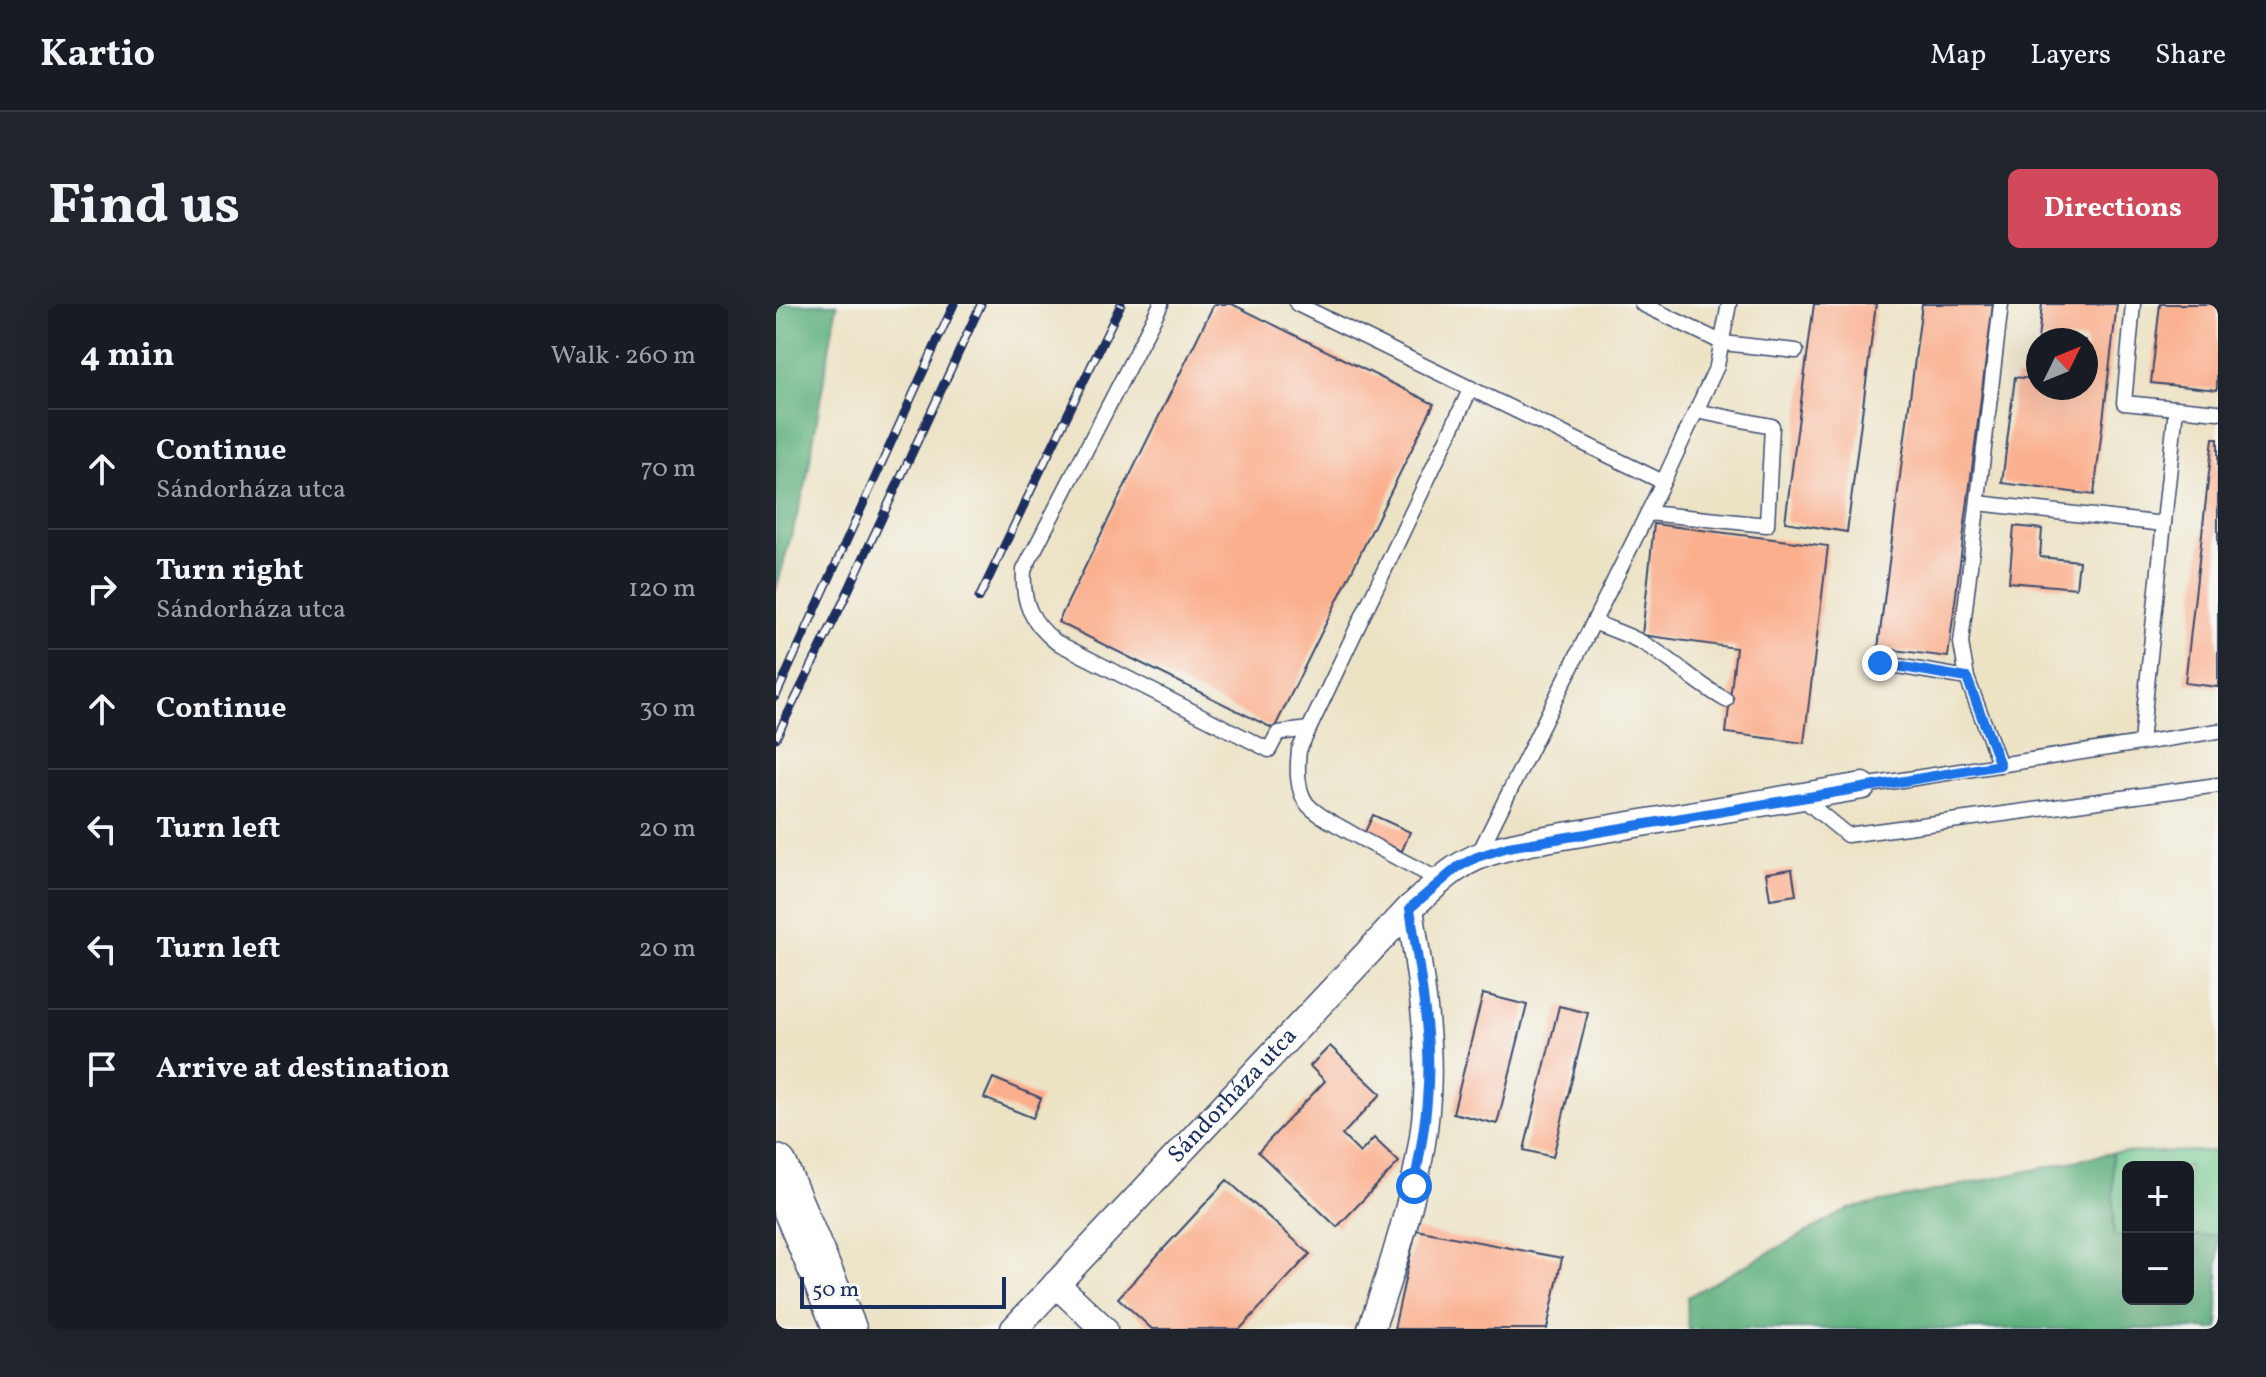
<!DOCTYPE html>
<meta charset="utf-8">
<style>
:root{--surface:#171b24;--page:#20242c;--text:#f1f3f6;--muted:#9ea1a6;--line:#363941;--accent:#d1495b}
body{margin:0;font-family:Vollkorn,serif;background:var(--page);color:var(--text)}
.controls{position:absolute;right:24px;bottom:24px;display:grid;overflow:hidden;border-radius:12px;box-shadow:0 8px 32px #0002}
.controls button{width:72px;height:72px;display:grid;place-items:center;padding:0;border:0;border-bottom:2px solid var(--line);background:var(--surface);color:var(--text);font:40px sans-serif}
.compass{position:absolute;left:1250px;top:24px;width:72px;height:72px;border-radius:50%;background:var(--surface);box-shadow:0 8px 32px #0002;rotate:47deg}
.scale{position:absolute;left:24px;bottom:20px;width:206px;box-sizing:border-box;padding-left:8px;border:4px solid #1b2f5e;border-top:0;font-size:22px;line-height:28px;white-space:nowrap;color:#1b2f5e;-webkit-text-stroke:6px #f6f6f2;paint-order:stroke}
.stop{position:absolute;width:24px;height:24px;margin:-18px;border:6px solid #1a73e8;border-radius:50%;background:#fff}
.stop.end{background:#1a73e8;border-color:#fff;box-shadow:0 2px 8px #0008}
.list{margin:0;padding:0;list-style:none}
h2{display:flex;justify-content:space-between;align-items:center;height:104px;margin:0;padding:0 32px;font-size:34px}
h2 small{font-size:26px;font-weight:400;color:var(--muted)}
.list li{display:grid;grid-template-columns:52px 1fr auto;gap:24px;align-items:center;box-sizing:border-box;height:120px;padding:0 32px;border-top:2px solid var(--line)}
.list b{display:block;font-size:30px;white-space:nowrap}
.list p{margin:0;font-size:26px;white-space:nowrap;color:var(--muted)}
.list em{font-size:26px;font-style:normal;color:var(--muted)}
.icon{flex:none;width:44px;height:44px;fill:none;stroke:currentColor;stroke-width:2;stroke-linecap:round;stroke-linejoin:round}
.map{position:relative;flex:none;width:1442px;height:1025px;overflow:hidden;border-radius:12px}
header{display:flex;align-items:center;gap:48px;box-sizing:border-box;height:112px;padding:0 40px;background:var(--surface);border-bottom:2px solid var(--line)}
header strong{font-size:38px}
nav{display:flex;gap:44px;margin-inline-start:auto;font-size:28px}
.intro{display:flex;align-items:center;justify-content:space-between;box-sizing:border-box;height:192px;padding:0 48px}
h1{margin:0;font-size:56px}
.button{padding:20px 36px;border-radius:12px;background:var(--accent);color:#fff;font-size:28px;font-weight:700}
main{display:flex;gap:48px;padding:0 48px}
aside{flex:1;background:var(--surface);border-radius:12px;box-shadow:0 8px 32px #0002}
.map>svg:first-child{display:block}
.green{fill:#74cd93;stroke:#487e78;stroke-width:2}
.forest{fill:#5fb07d;stroke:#3d706e;stroke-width:2}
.building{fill:#fbae8c}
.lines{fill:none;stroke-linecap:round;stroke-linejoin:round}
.service-casing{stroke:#3a4a6d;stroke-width:17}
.minor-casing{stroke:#3a4a6d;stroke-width:29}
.primary-casing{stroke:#3a4a6d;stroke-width:45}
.service{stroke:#fff;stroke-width:14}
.minor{stroke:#fff;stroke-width:26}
.primary{stroke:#fff;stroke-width:42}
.rail-casing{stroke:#1b2f5e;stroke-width:9}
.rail{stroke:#f6f6f2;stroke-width:6;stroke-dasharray:18;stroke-linecap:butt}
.route{stroke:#1a73e8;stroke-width:10}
.labels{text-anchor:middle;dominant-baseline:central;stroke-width:6;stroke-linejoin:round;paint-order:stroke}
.street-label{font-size:24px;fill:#1b2f5e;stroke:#f6f6f2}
</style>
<header>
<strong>Kartio</strong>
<nav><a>Map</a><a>Layers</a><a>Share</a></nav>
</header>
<div class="intro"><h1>Find us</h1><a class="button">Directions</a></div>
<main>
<aside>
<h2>4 min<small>Walk · 260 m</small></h2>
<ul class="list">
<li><svg class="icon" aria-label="ahead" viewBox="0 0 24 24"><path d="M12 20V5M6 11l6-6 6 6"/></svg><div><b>Continue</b><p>Sándorháza utca</p></div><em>70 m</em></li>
<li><svg class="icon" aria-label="right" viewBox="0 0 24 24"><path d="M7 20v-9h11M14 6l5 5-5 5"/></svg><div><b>Turn right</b><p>Sándorháza utca</p></div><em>120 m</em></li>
<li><svg class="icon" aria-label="ahead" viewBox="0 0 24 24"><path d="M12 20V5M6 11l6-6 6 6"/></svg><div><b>Continue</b></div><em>30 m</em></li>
<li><svg class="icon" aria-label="left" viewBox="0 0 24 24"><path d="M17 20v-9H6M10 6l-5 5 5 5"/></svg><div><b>Turn left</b></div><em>20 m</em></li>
<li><svg class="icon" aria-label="left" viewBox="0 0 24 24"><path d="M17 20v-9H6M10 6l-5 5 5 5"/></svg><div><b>Turn left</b></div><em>20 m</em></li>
<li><svg class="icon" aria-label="arrive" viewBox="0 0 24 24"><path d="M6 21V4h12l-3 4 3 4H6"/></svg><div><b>Arrive at destination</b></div></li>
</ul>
</aside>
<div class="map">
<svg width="1442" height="1025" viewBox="0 0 1442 1025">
<rect width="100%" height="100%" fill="#f6f6f2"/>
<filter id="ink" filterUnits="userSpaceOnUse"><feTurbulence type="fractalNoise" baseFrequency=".0125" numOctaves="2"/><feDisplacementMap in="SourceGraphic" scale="16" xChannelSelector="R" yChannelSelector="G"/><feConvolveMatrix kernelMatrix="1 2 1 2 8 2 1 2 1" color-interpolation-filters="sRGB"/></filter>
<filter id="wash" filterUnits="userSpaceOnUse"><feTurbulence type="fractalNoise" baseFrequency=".006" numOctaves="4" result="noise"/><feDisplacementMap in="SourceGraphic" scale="32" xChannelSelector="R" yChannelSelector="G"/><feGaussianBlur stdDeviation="1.8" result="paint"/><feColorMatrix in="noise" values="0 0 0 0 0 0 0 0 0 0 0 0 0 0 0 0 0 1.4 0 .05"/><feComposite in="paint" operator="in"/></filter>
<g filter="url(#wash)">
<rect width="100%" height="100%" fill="#ece2c4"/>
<path class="green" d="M1442,847v84l-30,1v-69h-60v69h-14l-2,-83z"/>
<g class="forest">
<path d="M0,0h61l-31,179 -30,107z"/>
<path d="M1336,849l2,83h14v63h60v-63l30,-1v94h-530l-1,-32 162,-88z"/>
</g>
<g id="blocks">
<g class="building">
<path d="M438,0h18l202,100 -160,325 -216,-107z"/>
<path d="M1038,0h62l-29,228 -62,-10z"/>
<path d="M1146,0h71l-45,353 -70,-9z"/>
<path d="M1266,0h75l-23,191 -92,-12 13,-106 18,2 3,-25h2v34h48v-48h-48z"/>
<path d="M1384,0h58l-1,86 -66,-7z"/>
<path d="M1437,134h5v249l-33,-4z"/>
<path d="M878,220l174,22 -24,197 -78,-10 10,-85 -94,-13z"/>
<path d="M1238,222l28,3 -2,28 39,4 -3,27 -67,-6z"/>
<path d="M597,511l37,17 -8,19 -38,-17z"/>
<path d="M1016,565l4,26 -26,4 -4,-26z"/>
<path d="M707,690l44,11 -30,119 -44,-11z"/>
<path d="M783,702l29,7 -35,144 -29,-7z"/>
<path d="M554,742l51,48 -39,41 18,18 14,-15 25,24 -62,65 -79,-75 67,-71 -15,-15z"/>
<path d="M217,774l48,20 -8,20 -49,-20z"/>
<path d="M451,876l83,74 -70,75h-88l-34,-31z"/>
<path d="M640,926l146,28 -15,71h-153z"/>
</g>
</g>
</g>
<g filter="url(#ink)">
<use href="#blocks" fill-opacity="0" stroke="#3a4a6d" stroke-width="2"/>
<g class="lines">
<g class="service-casing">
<g id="service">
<path d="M385,0l-137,266c-2,33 7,52 32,72l213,108 9,-17 31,-4"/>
<path d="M521,0l366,178"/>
<path d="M866,0l81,39 73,8"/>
<path d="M1357,0l-9,99 94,9"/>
<path d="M1202,199l186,21"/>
<path d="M872,209l119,12 5,-99 -76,-15"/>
<path d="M818,318c16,7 32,12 47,20 31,16 55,42 85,58"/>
<path d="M1104,359l87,15"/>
<path d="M1365,438l35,-334"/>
<path d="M1224,461l-33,-87 -6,-35 40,-339"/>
<path d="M1087,482l355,-55"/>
<path d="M1026,494l45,37 371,-50"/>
<path d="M701,553l186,-375 54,-116 12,-62"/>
<path d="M665,577c-32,-17 -64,-33 -95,-51 -12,-7 -28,-14 -38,-25 -12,-14 -11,-37 -9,-55l172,-362"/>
</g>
</g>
<g class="minor-casing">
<g id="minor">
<path d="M280,980l48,45"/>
<path id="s1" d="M238,1025l396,-421c15,-13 30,-29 47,-40 26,-18 59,-23 89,-29l317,-53"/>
<path d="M595,1025c25,-70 52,-157 56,-232 4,-63 -8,-126 -17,-189"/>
</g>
</g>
<g class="primary-casing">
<path id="primary" d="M0,862l69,163"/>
</g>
<use href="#service" class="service"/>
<use href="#minor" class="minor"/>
<use href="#primary" class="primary"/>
<g class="rail-casing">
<g id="rail">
<path d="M203,294l142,-294"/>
<path d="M0,392l178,-392"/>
<path d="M0,434l66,-134 139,-300"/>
</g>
</g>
<use href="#rail" class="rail"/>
</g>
</g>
<g class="lines" filter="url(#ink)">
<path class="route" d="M638,882c5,-28 11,-57 13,-86 6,-63 -8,-129 -17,-192l48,-41 19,-10 31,-10 492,-82 -33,-87 -87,-15"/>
</g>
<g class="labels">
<g class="street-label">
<text stroke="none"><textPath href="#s1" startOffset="320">Sándorháza utca</textPath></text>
</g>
</g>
</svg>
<div class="controls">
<button>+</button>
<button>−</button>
</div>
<svg class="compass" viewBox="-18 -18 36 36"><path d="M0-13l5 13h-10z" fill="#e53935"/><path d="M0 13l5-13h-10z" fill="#9ea1a6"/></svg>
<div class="scale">50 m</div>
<div class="stop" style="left:638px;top:882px"></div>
<div class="stop end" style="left:1104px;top:359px"></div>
</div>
</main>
